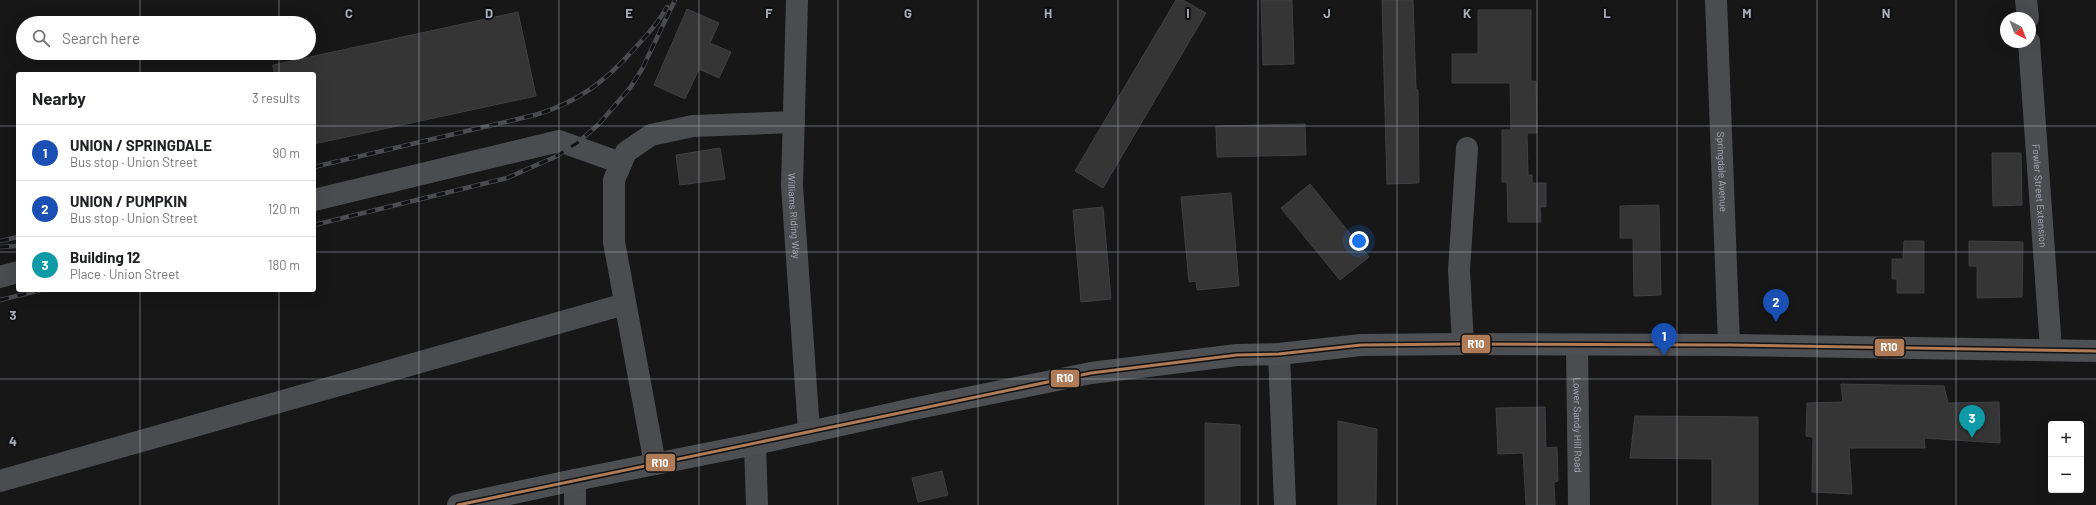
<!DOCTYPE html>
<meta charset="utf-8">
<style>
:root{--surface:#fff;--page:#f6f6f6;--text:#202124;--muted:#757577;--line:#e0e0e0;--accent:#2563eb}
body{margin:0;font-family:Barlow,sans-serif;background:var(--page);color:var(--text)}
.controls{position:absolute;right:12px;bottom:12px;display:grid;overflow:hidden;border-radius:4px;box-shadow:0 4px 16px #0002}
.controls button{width:36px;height:36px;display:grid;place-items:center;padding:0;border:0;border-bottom:1px solid var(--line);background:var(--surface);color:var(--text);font:20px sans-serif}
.compass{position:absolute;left:2000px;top:12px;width:36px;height:36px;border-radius:50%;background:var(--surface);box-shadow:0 4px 16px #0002;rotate:138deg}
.you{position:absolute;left:1359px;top:241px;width:14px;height:14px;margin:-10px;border:3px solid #fff;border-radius:50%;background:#1a73e8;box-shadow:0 0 0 6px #1a73e833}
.badge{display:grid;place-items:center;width:26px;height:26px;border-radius:50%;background:var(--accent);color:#fff;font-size:13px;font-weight:700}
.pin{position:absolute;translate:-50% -33px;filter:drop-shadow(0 1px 2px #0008)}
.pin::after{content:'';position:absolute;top:21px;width:14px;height:12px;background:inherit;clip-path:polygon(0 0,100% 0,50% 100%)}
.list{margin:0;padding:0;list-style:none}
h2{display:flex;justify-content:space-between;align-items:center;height:52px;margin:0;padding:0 16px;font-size:17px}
h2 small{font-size:13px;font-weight:400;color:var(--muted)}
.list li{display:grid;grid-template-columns:26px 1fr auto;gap:12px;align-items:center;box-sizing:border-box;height:56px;padding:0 16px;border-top:1px solid var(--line)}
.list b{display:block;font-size:15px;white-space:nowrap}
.list p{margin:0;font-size:13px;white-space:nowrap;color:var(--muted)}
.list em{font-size:13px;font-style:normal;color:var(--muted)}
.icon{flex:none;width:22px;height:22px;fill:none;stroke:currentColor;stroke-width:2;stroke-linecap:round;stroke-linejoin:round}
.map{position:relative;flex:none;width:2096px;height:505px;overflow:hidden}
.search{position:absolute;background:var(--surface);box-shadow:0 4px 16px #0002;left:16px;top:16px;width:300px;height:44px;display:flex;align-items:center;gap:10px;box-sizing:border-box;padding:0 14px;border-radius:22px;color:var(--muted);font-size:15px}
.panel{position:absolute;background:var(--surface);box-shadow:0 4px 16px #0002;left:16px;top:72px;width:300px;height:220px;border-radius:4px}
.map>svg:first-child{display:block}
.building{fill:#353536;stroke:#3f4043}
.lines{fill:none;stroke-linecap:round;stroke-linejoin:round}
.minor{stroke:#4b4c50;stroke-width:22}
.major{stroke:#4d4f52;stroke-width:22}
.rail-casing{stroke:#4b4c4f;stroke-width:4.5}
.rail{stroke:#111113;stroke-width:3;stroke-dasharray:9;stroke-linecap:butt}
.bus-1-casing{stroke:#111113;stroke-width:6}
.bus-1{stroke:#b07c57;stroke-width:3}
.grid{fill:none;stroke:#a8adb8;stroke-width:1;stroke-opacity:0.55}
.labels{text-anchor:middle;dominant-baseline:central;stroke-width:4;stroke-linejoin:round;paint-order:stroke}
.street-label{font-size:10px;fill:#a8adb8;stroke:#111113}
.grid-label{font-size:13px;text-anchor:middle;font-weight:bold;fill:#a8adb8;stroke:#111113;stroke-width:4;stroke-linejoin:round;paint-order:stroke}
.line-badge{stroke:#111113;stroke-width:1.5}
.badge-label{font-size:11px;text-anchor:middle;font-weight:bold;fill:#fff}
</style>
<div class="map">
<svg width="2096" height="505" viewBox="0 0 2096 505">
<rect width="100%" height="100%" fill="#171717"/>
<g class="building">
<path d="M1176,0h7l23,13 -103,175 -28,-17z"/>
<path d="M1261,0h31l2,64 -31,1z"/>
<path d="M1382,0h31l3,90h2l1,93 -32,1z"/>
<path d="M687,9l32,14 -9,20 21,9 -12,26 -20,-9 -14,30 -31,-14z"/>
<path d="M1478,10h53v71h5l1,52h-10l1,42h4v8h14v24h-6l1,15h-33l-1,-40h-5v-52h9l-1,-47h-58v-29h26z"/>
<path d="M518,12l18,84 -222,48v-70h-40l-1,-9z"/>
<path d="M1305,124l1,31 -89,2 -1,-31z"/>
<path d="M720,148l5,31 -45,6 -4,-30z"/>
<path d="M1992,153h29l1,52 -29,1z"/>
<path d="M1310,184l59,73 -29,23 -59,-72z"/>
<path d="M1231,193l8,93 -42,4 -1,-9 -7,1 -8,-85z"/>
<path d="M1659,205l2,90 -27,1 -1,-58h-13v-32z"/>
<path d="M1103,207l8,92 -30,3 -8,-92z"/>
<path d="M1904,241h20v52h-27v-14h-5v-20h11z"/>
<path d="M1969,241l54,1 -1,55 -45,1v-32h-8z"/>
<path d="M1841,384l103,2 4,17 51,-1 1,41 -76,-5 1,10h-76l3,46 -40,-2 1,-55 -7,-1 1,-33 36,-1z"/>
<path d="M1545,407l1,41 11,-1 1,34 -4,1 1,23h-29l-3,-52 -25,1 -2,-46z"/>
<path d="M1635,416l123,1v88h-46v-46l-82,-1z"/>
<path d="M1338,421l39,8 -1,76h-38z"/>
<path d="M1205,423l35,2v80h-35z"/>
<path d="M942,471l6,24 -30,7 -6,-24z"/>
</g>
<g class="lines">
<g class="minor">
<path id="s1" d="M797,0l-5,186 17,245"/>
<path id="s2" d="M1716,0l13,345"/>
<path d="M2026,0l2,18"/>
<path id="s3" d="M2029,42l22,307"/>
<path d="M314,200l245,-59 62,22"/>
<path d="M0,277l18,-5"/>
<path d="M1463,344l-4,-74 8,-122"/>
<path id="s4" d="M1577,345l2,160"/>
<path d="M1279,354l6,151"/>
<path d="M755,444l2,61"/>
<path d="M655,464l-41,-222v-62l12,-28 25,-17 42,-9 101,-4"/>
<path d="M575,480v25"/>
<path d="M0,481l625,-177"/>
</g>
<path class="major" d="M458,505l107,-23 190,-38 158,-35 178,-36 146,-18 42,-1 82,-9 102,-1 266,1 367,6"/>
<g class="rail-casing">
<g id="rail">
<path d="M314,167l221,-52c42,-12 71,-34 100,-67 12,-13 23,-25 32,-41"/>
<path d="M314,225l193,-47 48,-21 22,-14 21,-18 32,-37 12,-19 33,-69"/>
<path d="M0,241l18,-4"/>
<path d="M0,247l18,-1"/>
<path d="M0,300l41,-10"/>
</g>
</g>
<use href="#rail" class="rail"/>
<g class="bus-1-casing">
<path id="bus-1" d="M458,505l633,-132 146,-18 42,-1 82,-9 102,-1 266,1 367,6"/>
</g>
<use href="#bus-1" class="bus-1"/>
</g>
<path class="grid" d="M140,0v23M279,0v23M419,0v505M559,0v505M699,0v505M838,0v505M978,0v505M1118,0v505M1258,0v505M1397,0v505M1537,0v505M1677,0v505M1817,0v505M1956,0v505M140,53v21M279,53v21M0,126h18M314,126h1782M0,252h18M314,252h1782M140,290v215M279,290v215M0,379h2096"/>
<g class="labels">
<g class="street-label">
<text stroke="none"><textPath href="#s2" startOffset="172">Springdale Avenue</textPath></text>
<text stroke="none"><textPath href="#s3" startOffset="154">Fowler Street Extension</textPath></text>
<text stroke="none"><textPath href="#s1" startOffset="216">Williams Riding Way</textPath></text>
<text stroke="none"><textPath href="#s4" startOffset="80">Lower Sandy Hill Road</textPath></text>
</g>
</g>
<g class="grid-label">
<text x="349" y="18">C</text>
<text x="489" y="18">D</text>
<text x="629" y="18">E</text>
<text x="769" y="18">F</text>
<text x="908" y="18">G</text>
<text x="1048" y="18">H</text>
<text x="1188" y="18">I</text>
<text x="1327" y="18">J</text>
<text x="1467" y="18">K</text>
<text x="1607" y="18">L</text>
<text x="1747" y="18">M</text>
<text x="1886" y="18">N</text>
<text x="13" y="320">3</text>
<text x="13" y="446">4</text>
</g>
<g class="line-badge">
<rect x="1461" y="334" width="30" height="20" rx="4" fill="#b07c57"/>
<rect x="1874" y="338" width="31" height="19" rx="4" fill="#b07c57"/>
<rect x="1050" y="369" width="30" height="19" rx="4" fill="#b07c57"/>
<rect x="645" y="453" width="31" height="19" rx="4" fill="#b07c57"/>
</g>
<g class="badge-label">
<text x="1476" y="348">R10</text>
<text x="1889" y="351">R10</text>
<text x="1065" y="382">R10</text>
<text x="660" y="467">R10</text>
</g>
</svg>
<div class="controls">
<button>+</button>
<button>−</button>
</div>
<svg class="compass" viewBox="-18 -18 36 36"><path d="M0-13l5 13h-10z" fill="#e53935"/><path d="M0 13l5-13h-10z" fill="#757577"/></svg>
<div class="you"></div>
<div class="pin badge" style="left:1664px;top:356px;background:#1a4fb4">1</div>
<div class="pin badge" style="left:1776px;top:322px;background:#1a4fb4">2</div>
<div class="pin badge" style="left:1972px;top:438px;background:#0f9aa8">3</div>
<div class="search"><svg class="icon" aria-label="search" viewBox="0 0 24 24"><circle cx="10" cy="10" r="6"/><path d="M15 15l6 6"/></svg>Search here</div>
<section class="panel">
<h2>Nearby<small>3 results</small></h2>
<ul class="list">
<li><span class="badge" style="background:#1a4fb4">1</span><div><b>UNION / SPRINGDALE</b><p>Bus stop · Union Street</p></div><em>90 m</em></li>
<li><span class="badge" style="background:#1a4fb4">2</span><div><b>UNION / PUMPKIN</b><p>Bus stop · Union Street</p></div><em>120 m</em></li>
<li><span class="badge" style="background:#0f9aa8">3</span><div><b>Building 12</b><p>Place · Union Street</p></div><em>180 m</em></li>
</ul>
</section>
</div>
